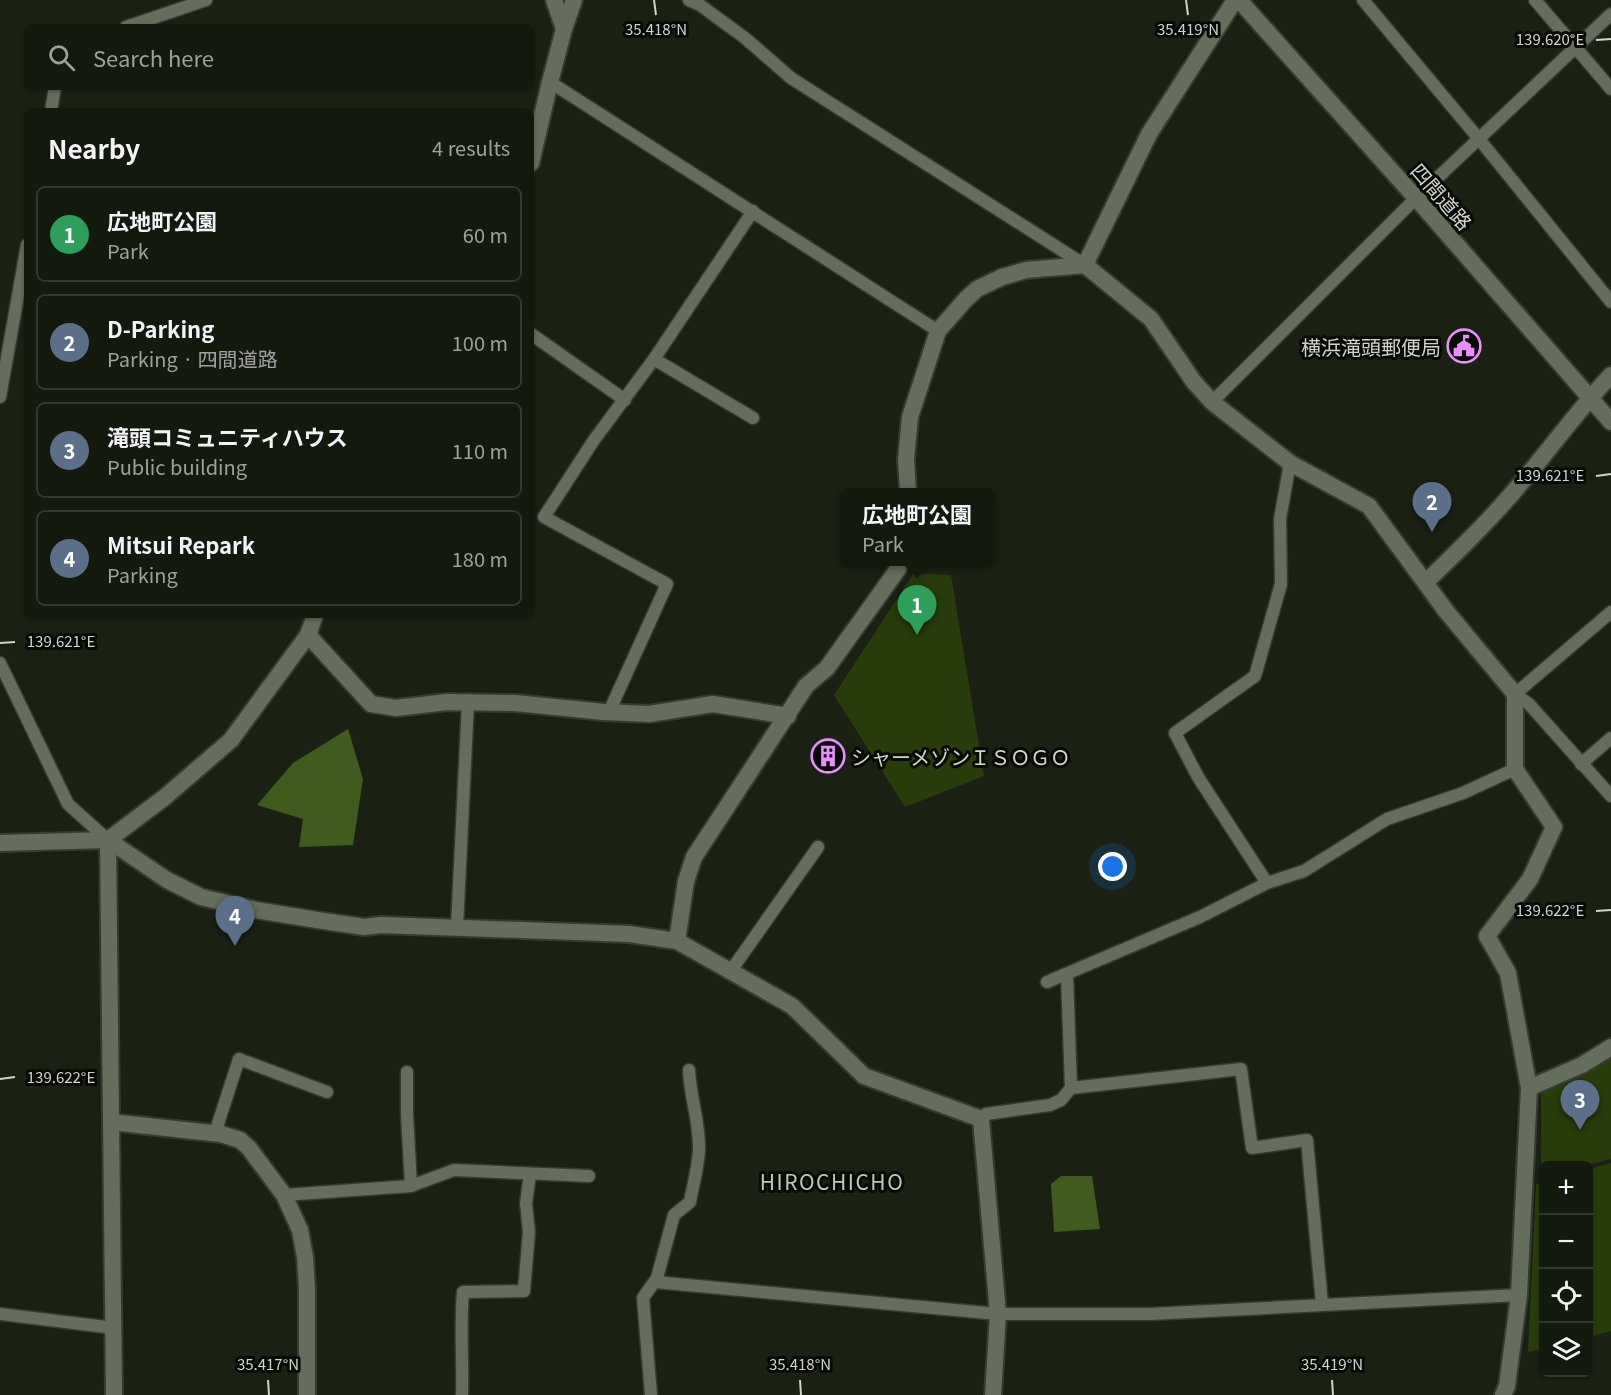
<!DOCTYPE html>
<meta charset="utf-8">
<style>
:root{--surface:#14190e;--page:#1d2217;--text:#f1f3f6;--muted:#9da09e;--line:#33382e;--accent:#ea8dfd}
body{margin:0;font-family:Georgia,"Noto Sans JP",serif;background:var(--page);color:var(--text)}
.controls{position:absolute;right:18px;bottom:18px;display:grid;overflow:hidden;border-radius:9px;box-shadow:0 2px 4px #0004}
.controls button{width:54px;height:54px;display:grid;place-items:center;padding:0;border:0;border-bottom:2px solid var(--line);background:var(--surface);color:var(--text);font:30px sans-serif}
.you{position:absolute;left:1113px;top:867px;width:21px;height:21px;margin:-15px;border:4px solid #fff;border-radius:50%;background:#1a73e8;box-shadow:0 0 0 9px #1a73e833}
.badge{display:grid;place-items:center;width:39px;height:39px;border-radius:50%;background:var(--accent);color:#fff;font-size:20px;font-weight:700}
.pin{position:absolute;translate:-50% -50px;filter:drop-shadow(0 2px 3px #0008)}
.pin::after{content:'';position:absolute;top:32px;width:21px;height:18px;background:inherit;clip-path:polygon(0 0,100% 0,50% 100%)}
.popup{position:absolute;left:839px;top:488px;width:156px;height:78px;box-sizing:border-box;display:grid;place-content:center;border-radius:9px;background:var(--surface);filter:drop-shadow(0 2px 4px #0005);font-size:20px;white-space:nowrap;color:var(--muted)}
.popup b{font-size:22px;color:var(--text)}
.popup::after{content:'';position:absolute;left:50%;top:100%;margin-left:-12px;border:12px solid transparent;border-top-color:var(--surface)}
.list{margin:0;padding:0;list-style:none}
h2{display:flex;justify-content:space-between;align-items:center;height:78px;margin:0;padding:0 24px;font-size:26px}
h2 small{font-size:20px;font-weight:400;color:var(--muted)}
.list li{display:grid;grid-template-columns:39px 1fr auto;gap:18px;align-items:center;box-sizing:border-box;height:96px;margin:0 12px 12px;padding:0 12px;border:2px solid var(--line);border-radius:9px}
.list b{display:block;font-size:22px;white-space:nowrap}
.list p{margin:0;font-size:20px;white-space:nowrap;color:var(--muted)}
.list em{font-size:20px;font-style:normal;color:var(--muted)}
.icon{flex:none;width:33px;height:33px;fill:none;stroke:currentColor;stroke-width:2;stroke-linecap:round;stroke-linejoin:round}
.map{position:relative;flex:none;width:1611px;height:1395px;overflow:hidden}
.search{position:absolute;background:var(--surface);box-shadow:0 2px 4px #0004;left:24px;top:24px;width:510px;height:66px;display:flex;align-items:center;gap:15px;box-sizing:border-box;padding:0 21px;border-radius:9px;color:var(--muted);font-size:22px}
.panel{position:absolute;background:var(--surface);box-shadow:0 2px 4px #0004;left:24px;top:108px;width:510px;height:510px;border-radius:9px}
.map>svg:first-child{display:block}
.green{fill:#283d0a}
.forest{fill:#405b1e}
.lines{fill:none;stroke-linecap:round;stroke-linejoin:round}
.service-casing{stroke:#363b32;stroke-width:15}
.minor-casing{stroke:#363b32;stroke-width:20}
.service{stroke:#656d5d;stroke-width:12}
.minor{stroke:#656d5d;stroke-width:16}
.ticks{fill:none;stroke:#d0d5cc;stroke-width:2}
.labels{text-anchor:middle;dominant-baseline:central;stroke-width:6;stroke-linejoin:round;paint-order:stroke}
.street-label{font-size:20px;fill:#d0d5cc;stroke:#070905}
.poi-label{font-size:20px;fill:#d0d5cc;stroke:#070905;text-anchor:end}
.neighbourhood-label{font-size:21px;letter-spacing:1.5px;fill:#bfc9b7;stroke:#070905}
.ticks-label{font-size:15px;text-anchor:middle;fill:#d0d5cc;stroke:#070905;stroke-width:6;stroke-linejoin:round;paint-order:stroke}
</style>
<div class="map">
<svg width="1611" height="1395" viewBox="0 0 1611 1395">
<rect width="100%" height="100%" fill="#1a2113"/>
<g class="green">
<path d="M914,573l37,2 33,201 -79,31 -71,-112z"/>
<path d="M1611,1057v102l-24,6 -43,1 -1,10 -2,1v-85l58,-27z"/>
<path d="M1611,1163v168l-22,6v-168z"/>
<path d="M1543,1182v167l-15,3 8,-168z"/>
</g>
<g class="forest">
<path d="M348,729l15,50 -10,66 -54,2 4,-28 -46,-14 36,-42z"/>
<path d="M1061,1176h31l8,53 -46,3 -3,-48z"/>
</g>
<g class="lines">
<g class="service-casing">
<g id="service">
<path d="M689,0l11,5 45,33 46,40 294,187"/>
<path d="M1363,0l116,139 132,163"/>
<path d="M1535,0l76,89"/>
<path d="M126,27l80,-27"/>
<path d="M550,82l388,249"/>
<path d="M51,111l4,-24"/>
<path d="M531,334l94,66"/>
<path d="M654,359l99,-148"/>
<path d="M0,397l27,-152"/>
<path d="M1212,402l204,-204 195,-184"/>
<path d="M1611,612l-96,82 14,10 82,92"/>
<path d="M0,663l68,141 40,36"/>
<path d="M609,712l58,-128 -123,-67 50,-77 60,-81 99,59"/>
<path d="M1581,764l30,-26"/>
<path d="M1267,883l-69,-106 -23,-44 80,-57 26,-92 -1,-65 10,-56"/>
<path d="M457,927l11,-225"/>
<path d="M730,972l88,-125"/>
<path d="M1067,974l4,114 170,-19 11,79 55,-8 15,164"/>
<path d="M1047,982l153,-65 67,-34 37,-12 83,-52 76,-26 52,-24"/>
<path d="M407,1072v42l4,72"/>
<path d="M981,1119l5,-5 64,-9 11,-5 10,-12"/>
<path d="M215,1133l24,-74 88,33"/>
<path d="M284,1195l127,-9 43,-16 135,6"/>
<path d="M655,1282l343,32h152l369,-19"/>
<path d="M0,1314l114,14"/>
<path d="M462,1395c1,-34 -2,-68 1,-103l61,-1 5,-59 -3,-29 4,-29"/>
<path d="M651,1395l-8,-97 14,-20 17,-63 16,-13c3,-17 8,-34 9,-52 1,-27 -9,-53 -10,-80"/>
</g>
</g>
<g class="minor-casing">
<g id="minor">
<path d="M554,0l10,29"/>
<path d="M1239,0l177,198 195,224"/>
<path d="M531,163l19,-81 14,-53 10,-29"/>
<path d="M1085,265l66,54 43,63 18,20 78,61 79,43 77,105 69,83v75l39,58 -24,52 -43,57 21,37 21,115 -10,207 -12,91 -4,9"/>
<path d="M908,492l-2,-33 4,-42 28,-86 28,-32 11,-10 25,-12 24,-7 59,-5 64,-131 86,-134"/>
<path d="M900,562l-2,7 -71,99 -21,18 -112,171 -8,24 -9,60 115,65 72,70 117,43 17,195 -5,81"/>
<path d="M1426,582c31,-30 62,-60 90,-93 32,-37 61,-78 95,-114"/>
<path d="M308,635l63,69 25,4 51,-6 68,1 89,9 45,2 64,-10 75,12"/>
<path d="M0,843l108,-3 59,40 34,17 55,13 61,10 47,7 17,-2 248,9 48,7"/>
<path d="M1529,1088l53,-23 29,-18"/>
<path d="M111,1122l110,12 19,6 9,8 35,47 16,35 5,27 2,31v107"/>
<path d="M114,1395l-6,-555 57,-43 66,-57 77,-105 7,-20"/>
</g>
</g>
<use href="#service" class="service"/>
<use href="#minor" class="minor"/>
</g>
<path class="ticks" d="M654,0l2,15M1186,0l2,15M1596,40l15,-1M1596,476l15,-2M0,643l15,-1M1596,911l15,-1M0,1079l15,-2M268,1380l1,15M800,1380l1,15M1332,1380l1,15"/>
<defs>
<g id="civic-ring" transform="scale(1.725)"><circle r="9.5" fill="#070905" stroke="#ea8dfd" stroke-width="1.5"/><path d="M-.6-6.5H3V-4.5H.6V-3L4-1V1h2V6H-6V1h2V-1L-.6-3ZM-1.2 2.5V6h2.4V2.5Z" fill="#ea8dfd"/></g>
<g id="building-ring" transform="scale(1.725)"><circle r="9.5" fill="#070905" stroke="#ea8dfd" stroke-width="1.5"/><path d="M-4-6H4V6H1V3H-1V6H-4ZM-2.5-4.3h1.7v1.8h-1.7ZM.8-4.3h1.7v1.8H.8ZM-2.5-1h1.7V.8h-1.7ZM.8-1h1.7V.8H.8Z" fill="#ea8dfd"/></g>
</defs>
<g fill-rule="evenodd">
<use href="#civic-ring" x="1464" y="346"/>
<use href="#building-ring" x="828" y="756"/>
</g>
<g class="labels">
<g class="street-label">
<text transform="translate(1442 196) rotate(49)">四間道路</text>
</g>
<g class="poi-label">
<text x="1441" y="346">横浜滝頭郵便局</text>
<text x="851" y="756" text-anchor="start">シャーメゾンＩＳＯＧＯ</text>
</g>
<g class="neighbourhood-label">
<text x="832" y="1181">HIROCHICHO</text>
</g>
</g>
<g class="ticks-label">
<text x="656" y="35">35.418°N</text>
<text x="1188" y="35">35.419°N</text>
<text x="1550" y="45">139.620°E</text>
<text x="1550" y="481">139.621°E</text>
<text x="61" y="647">139.621°E</text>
<text x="1550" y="916">139.622°E</text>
<text x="61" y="1083">139.622°E</text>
<text x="268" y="1370">35.417°N</text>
<text x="800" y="1370">35.418°N</text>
<text x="1332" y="1370">35.419°N</text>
</g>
</svg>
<div class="controls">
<button>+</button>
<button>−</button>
<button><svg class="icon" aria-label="locate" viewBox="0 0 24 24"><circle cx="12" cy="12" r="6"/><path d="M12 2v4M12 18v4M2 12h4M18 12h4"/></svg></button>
<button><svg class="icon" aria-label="layers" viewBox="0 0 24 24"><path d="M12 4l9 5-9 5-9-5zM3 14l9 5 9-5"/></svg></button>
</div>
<div class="you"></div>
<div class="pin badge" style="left:917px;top:635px;background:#2e9e5b">1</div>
<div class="popup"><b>広地町公園</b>Park</div>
<div class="pin badge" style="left:1432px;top:532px;background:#5c6f8a">2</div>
<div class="pin badge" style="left:1580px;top:1130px;background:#5c6f8a">3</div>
<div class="pin badge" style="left:235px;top:946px;background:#5c6f8a">4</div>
<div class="search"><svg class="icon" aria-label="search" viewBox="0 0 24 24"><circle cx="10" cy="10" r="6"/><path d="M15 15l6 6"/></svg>Search here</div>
<section class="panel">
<h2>Nearby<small>4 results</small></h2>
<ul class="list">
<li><span class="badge" style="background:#2e9e5b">1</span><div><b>広地町公園</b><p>Park</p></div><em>60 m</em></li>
<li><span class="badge" style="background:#5c6f8a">2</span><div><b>D-Parking</b><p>Parking · 四間道路</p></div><em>100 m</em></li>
<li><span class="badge" style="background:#5c6f8a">3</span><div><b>滝頭コミュニティハウス</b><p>Public building</p></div><em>110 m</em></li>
<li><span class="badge" style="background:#5c6f8a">4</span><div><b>Mitsui Repark</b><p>Parking</p></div><em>180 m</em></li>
</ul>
</section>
</div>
